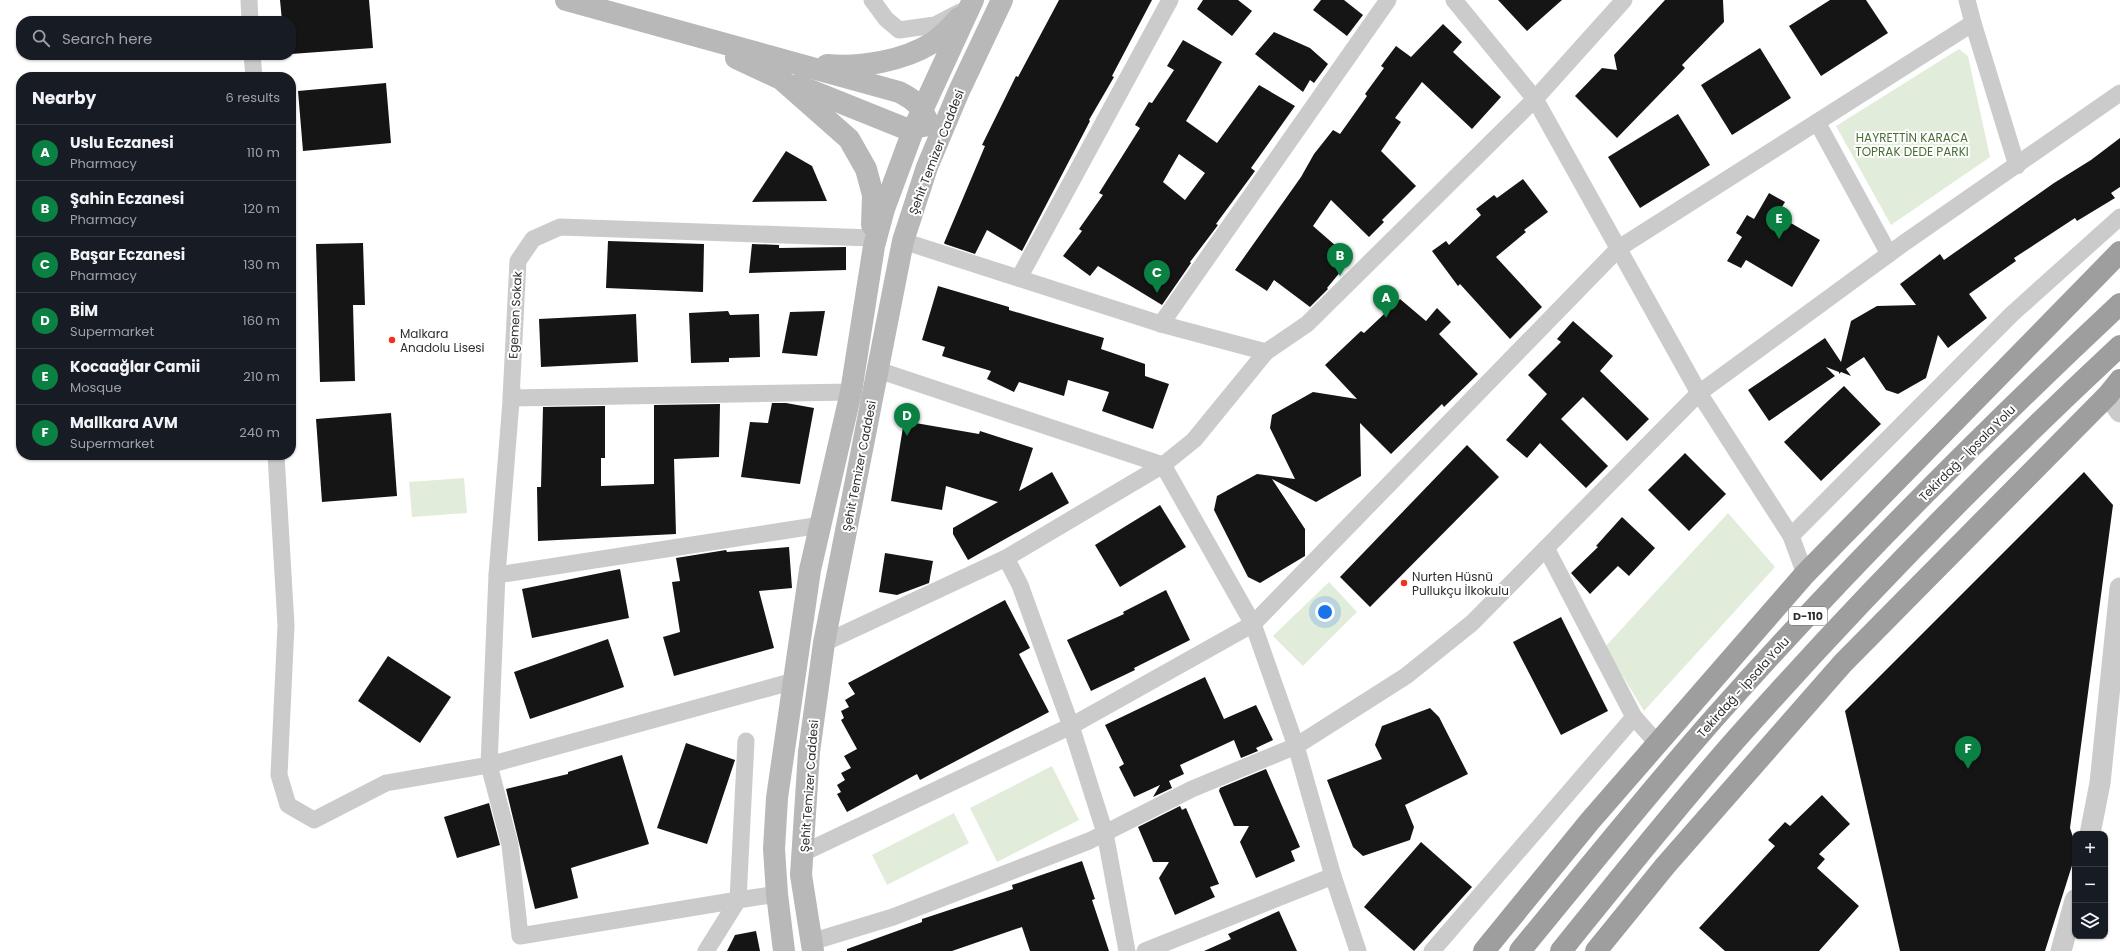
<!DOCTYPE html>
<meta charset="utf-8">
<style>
:root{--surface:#171b24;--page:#20242c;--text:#f1f3f6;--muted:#9ea1a6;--line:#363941;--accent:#0b8043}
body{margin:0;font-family:Poppins,sans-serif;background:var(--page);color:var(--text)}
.controls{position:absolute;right:12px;bottom:12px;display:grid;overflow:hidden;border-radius:8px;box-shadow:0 1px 3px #0004}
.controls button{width:36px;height:36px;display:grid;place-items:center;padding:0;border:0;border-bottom:1px solid var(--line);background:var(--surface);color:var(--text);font:20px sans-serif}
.you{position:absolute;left:1325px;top:612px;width:14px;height:14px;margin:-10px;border:3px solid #fff;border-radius:50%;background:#1a73e8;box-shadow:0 0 0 6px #1a73e833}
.badge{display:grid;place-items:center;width:26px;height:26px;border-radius:50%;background:var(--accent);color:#fff;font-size:13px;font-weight:700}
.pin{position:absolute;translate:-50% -33px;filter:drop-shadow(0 1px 2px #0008)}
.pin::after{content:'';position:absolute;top:21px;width:14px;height:12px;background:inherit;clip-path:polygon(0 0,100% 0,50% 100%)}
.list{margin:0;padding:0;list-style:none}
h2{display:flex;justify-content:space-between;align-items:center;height:52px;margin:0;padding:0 16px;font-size:17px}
h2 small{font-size:13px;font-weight:400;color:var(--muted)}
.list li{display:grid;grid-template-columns:26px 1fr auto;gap:12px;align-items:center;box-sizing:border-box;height:56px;padding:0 16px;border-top:1px solid var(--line)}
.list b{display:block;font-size:15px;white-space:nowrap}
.list p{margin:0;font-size:13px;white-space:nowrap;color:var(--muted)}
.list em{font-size:13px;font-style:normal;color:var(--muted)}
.icon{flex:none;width:22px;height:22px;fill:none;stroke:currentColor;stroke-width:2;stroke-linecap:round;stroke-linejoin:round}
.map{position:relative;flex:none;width:2120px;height:951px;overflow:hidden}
.search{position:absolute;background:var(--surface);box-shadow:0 1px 3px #0004;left:16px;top:16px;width:280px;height:44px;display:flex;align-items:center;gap:10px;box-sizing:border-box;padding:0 14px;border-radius:16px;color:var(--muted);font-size:15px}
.panel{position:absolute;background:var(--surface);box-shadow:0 1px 3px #0004;left:16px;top:72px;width:280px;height:388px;border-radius:16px}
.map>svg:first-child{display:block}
.green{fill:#e1edda}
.building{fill:#151515;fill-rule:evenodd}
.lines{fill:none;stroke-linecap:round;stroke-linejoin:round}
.minor{stroke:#cbcbcb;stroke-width:17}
.tertiary{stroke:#cbcbcb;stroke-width:21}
.secondary{stroke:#b8b8b8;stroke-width:22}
.trunk{stroke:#9e9e9e;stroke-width:22}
.poi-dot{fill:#f33122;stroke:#fff;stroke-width:1.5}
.labels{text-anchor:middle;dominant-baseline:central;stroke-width:4;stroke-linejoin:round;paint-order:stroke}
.shield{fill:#fff;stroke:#6d6d6d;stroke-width:1}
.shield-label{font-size:11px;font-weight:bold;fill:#2e2e2e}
.park-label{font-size:12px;fill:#496d38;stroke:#fff}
.street-label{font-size:12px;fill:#2e2e2e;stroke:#fff}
.poi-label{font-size:12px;fill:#2e2e2e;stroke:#fff;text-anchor:start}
</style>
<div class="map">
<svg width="2120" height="951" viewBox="0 0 2120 951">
<rect width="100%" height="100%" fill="#fff"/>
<g class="green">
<path d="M1959,49l9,7 22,101 -99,68 -55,-99z"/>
<path d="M464,478l3,35 -55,4 -3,-35z"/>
<path d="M1728,513l47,54 -131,144 -39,-64z"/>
<path d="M1329,582l28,30 -54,54 -30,-30z"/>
<path d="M1052,766l27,54 -82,42 -27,-54z"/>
<path d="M954,813l15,30 -82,42 -15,-30z"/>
</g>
<g class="building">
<path d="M280,0h89l4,48 -82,6v-33h-9z"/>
<path d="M1059,0h93l-40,76 2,1 -25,43 1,1 -68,130 -35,-21 -12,24 -30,-10 -1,-1 41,-97 -3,-1 34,-69 2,1z"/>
<path d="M1203,0h35l14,11 -20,25 -35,-27z"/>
<path d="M1321,0h23l19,15 -16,21 -34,-26z"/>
<path d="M1498,0h64l-35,31z"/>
<path d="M1665,0h58l1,22 -42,43 3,3 -68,70 -42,-42 27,-28 15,2 -3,-15z"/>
<path d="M1830,0h36l22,33 -67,43 -32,-50z"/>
<path d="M1443,24l19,18 -9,10 48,45 -29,32 -50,-47 -27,36 6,4 -20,29 35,35 -34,34 2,2 -15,15 -38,-37 -18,26 38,33 -24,29 1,1 -18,18 -36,-27 -7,11 -32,-21 66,-93 13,-23 19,-24 7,4 27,-38 -2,-2 19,-26 -3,-2 15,-20 15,11z"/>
<path d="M1274,32l36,16 18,16 -14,19 -4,-3 -7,12 -48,-38z"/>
<path d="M1183,40l39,22 -36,59 31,22 42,-58 36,21 -44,62 4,3 -39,53 2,1 -6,8 -22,29 1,1 -29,42 -64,-39 -8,10 -27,-20 19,-25 -3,-2 24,-34 -4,-2 41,-65 -5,-3 14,-23 3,1 22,-33 -7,-4zM1179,154l26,19 -20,27 -22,-18z"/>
<path d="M1760,48l31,50 -59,37 -31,-50z"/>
<path d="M386,83l5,60 -88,8 -5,-60z"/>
<path d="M1678,114l32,51 -70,43 -32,-51z"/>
<path d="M2120,138v49l-9,6 4,5 -38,23 -2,-3 -61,40 2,3 -47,33 18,24 -39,30 -10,-13 -12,43 -28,16 -12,-4 -22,-33 -18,12 5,7 -10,-4 -2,2v-2l-13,-5 9,9 -66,45 -21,-31 77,-52 16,24 10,-41 26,-15 39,-1 -16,-21 40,-30 4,6 110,-77 37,-23z"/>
<path d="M786,151l26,15 15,35 -75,1z"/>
<path d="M1523,179l25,33 -24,18 2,2 -30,25 46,50 -32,32 -50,-55 -2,2 -26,-35 14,-10 3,4 32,-30 -5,-6 18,-14 3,3z"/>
<path d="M1769,193l16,9 -8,13 43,25 -28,47 -46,-27 -5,8 -14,-7 15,-24 -6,-4 11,-18 7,4z"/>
<path d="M608,241l96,3 -1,48 -97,-4z"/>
<path d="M363,243l2,62h-12l2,76 -35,1 -4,-138z"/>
<path d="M752,244l27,1v3l67,-1v23l-97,3z"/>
<path d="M938,286l71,21v3l95,28 -3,11 44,15v12l24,8 -16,45 -51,-18 7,-19 -41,-12 -4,16 -45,-14 -5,10 -27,-13 4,-8 -49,-15 3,-9 -23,-7z"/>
<path d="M1400,299l26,22 11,-13 14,14 -12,12 39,40 -34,33 -2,-3 -51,50 -31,-31 1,53 -45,26 -44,-23 33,50v27l-45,27 -12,-6 -34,-67 3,-14 40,-22 38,5 -25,-51 2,-13 41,-23 44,7 -32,-34 36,-34 3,2z"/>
<path d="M728,311l2,4 29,-1 1,43 -31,1v4l-38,1 -2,-50z"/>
<path d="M825,311l-8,45 -35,-3 8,-41z"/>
<path d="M636,314l2,48 -97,5 -2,-48z"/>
<path d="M1573,321l40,35 -13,15 49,48 -22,22 -44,-44 -22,22 47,47 -22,22 -46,-45 -13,15 -21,-18 41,-46 -19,-19 33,-33 -4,-3z"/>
<path d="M1844,386l37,38 -60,57 -37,-39z"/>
<path d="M772,403h14l28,5 -14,76 -59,-7 9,-55 18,1z"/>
<path d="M720,404l-1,53 -45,2 2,75 -138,7 -1,-54h4l2,-80 62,-1v52h-4v28l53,-2v-79z"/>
<path d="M391,413l6,83 -75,6 -6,-83z"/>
<path d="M904,421l75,13 1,-3 53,17 -14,43 33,-19 17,31 -101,57 -15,-26v-6l45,-26 -52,-16 -4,24 -51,-9z"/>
<path d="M1467,445l32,32 -129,130 -30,-30z"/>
<path d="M1685,453l41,41 -37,37 -41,-41z"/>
<path d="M2084,472l29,33 -43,323 5,15v13l-30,95h-145l-55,-240z"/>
<path d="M1160,505l26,42 -66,40 -25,-42z"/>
<path d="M1622,517l33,31 -26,28 -11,-10 -28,28 -19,-21 27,-26 -2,-1z"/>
<path d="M789,547l3,41 -33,3 15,57 -100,28 -11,-39 17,-5 -8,-50 8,-1 -4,-23 50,-8 1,2z"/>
<path d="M885,553l48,8 -4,22 -32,12 -18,-3z"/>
<path d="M620,569l9,49 -97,20 -10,-49z"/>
<path d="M1166,590l24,50 -56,28 1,2 -44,21 -24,-51 57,-26 -1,-2z"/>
<path d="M1005,600l25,48 -11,6 30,58 -129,68 -3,-6 -70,38 -10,-18 4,-2 -4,-7 8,-5 -4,-7 10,-5 -7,-12 13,-7 -16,-29 3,-2 -3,-7 8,-4 -4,-7 10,-6 -7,-11z"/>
<path d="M1561,617l47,94 -47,24 -48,-93z"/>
<path d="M608,639l16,48 -94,32 -16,-47z"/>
<path d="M388,656l63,41 -31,46 -62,-42z"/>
<path d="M1205,677l19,42 32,-14 17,35 -17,8 2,3 -17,7 -7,-18 -54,25 4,9 -15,7 3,7 -19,9 7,-12 -26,12 -15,-30 5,-3 -19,-39z"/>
<path d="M1430,708l9,9 29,57 -63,31 9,22 -4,13 -47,16 -10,-9 -26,-67 55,-21 -7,-14 7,-19z"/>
<path d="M686,743l49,17 -28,84 -50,-16z"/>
<path d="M622,755l27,89 -78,24 7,30 -43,11 -29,-120 62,-15v-2z"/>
<path d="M1266,769l34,78 -9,4 4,10 -39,17 -16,-36 9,-16h-15l-15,-35 1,-3z"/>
<path d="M1822,795l28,29 -31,30 6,5 -8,9 42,38 -40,45h-94l-26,-23 76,-82 -7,-6 17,-18 5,4z"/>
<path d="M489,803l11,42 -43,13 -13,-41z"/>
<path d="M1180,806l2,4 4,-2 33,76 -9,3 5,10 -40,18 -16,-37 10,-16h-16l-15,-35z"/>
<path d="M1421,842l51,45 -58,64 -50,-44z"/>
<path d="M1082,861l13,38 -3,1 17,51h-79l-8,-24 -70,24h-105v-2l75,-27v-3l91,-30 -1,-4z"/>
<path d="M1279,911l18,40h-93l27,-12 -3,-5z"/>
<path d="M756,931l4,20h-33l8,-16z"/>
</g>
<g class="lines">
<g class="minor">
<path d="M249,0l1,21"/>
<path d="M872,0l14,19 13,11 36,-5 25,-13"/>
<path d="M1454,0l81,99 164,294 92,143 14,38"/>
<path d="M1973,23l44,143"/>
<path d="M252,55l2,22"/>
<path d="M1817,122l72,132"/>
<path d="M903,241l258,83 105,28"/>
<path d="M1019,278l151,-278"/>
<path d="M1161,324l227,-324"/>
<path d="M878,370l285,95 90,159 43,122 37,130 25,75"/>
<path d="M512,389l-15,186 324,-50"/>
<path d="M851,392l-340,6 7,-137 15,-22 27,-12 312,11"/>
<path d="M276,455l10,170 -7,150 9,30 26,15 72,-37 103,-18 21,80 10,91 218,-36 8,-159"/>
<path d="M1791,536l221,-222 108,-97"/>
<path d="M1006,558l14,27 51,141 34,107 22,118"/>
<path d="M497,575l-8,190 305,-84"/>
<path d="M824,643l182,-85 157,-93 31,-25 72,-88 41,-28 228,-225 89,-99"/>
<path d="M1634,717l23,26"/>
<path d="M803,853l268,-127 182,-102 366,-376 354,-225 -6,-23"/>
<path d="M811,942l82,-25 196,-76 103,-52 104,-43 110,-70 66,-53 227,-230 205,-150 216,-150"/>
<path d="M706,951l32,-51 39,-6"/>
<path d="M1145,951l188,-75"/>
<path d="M1432,951l202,-234 -88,-169"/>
</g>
<g class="tertiary">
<path d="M2108,395l12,17"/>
<path d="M2090,834l10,-51 20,-195"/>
<path d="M2061,951l14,-51"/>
</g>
<g class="secondary">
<path d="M566,0l333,92c16,8 21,13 29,30"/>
<path d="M736,58l45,21 68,60 17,30 7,26 -1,30"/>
<path d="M827,65c34,3 76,-4 105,-22 11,-7 19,-16 27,-25"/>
<path d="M797,85l107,43h10l14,-3"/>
<path d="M784,951l-7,-57 -3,-45 3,-51 33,-228 41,-178 23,-146 10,-37 30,-81 59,-128"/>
<path d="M813,951l-12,-76 8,-123 15,-109 79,-402 24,-74 32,-76 43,-91"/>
</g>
<g class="trunk">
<path d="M1484,951l106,-130 215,-247 315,-322"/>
<path d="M1520,951c65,-79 129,-159 196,-235 128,-144 264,-281 404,-412"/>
<path d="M1561,951c58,-72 116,-145 177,-214 121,-136 249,-267 382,-391"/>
<path d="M1596,951l69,-85 178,-203 265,-268 12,-15"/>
</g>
</g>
<g class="poi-dot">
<circle cx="392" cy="340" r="4"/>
<circle cx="1404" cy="583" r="4"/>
</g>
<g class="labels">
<rect class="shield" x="1789" y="607" width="38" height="18" rx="3"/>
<g class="shield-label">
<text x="1808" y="616">D-110</text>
</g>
<g class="park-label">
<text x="1912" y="137">HAYRETTİN KARACA<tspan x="1912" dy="14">TOPRAK DEDE PARKI</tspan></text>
</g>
<g class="street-label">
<text transform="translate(936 152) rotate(-69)">Şehit Temizer Caddesi</text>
<text transform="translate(515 315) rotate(-87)">Egemen Sokak</text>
<text transform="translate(1967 453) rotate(-45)">Tekirdağ - İpsala Yolu</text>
<text transform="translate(859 466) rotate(-79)">Şehit Temizer Caddesi</text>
<text transform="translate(1743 687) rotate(-48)">Tekirdağ - İpsala Yolu</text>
<text transform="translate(809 786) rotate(-86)">Şehit Temizer Caddesi</text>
</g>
<g class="poi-label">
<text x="400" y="333">Malkara<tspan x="400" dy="14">Anadolu Lisesi</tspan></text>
<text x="1412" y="576">Nurten Hüsnü<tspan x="1412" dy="14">Pullukçu İlkokulu</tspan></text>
</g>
</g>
</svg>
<div class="controls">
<button>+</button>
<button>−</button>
<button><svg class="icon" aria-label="layers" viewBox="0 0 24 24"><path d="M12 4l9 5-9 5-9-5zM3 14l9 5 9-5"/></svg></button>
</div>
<div class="you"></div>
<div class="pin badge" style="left:1386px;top:318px">A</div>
<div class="pin badge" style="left:1340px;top:276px">B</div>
<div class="pin badge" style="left:1157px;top:293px">C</div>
<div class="pin badge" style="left:907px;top:436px">D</div>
<div class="pin badge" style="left:1779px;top:239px">E</div>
<div class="pin badge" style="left:1968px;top:769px">F</div>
<div class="search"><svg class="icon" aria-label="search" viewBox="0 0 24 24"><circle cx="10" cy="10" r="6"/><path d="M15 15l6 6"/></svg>Search here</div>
<section class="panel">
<h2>Nearby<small>6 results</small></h2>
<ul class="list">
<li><span class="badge">A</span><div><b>Uslu Eczanesi</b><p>Pharmacy</p></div><em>110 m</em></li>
<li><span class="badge">B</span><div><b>Şahin Eczanesi</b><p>Pharmacy</p></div><em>120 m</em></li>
<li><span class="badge">C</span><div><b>Başar Eczanesi</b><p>Pharmacy</p></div><em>130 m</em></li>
<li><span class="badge">D</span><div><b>BİM</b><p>Supermarket</p></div><em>160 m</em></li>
<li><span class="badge">E</span><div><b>Kocaağlar Camii</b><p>Mosque</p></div><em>210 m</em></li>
<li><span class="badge">F</span><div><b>Mallkara AVM</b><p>Supermarket</p></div><em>240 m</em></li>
</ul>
</section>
</div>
